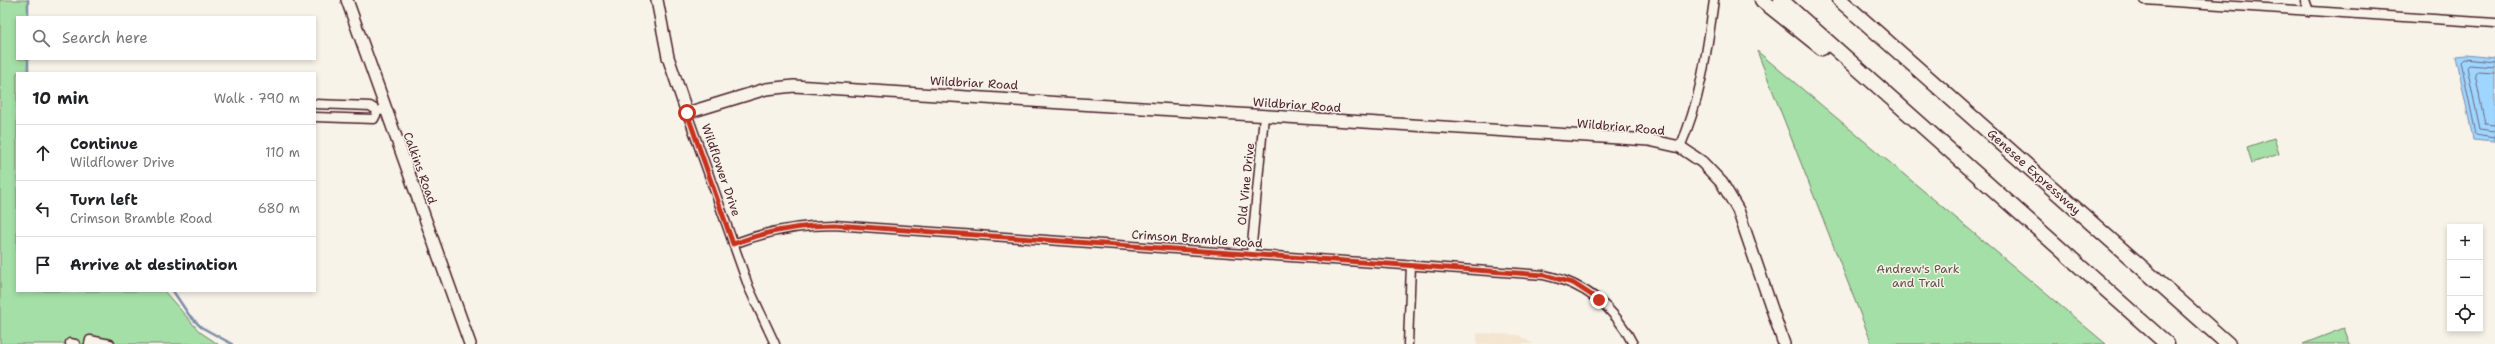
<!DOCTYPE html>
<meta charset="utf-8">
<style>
:root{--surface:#fff;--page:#f2f2f2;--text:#202124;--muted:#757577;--line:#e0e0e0}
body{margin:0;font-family:"Shantell Sans",sans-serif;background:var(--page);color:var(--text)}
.controls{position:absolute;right:12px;bottom:12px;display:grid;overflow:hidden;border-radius:0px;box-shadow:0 2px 6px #0003}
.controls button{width:36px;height:36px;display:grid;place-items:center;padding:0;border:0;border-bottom:1px solid var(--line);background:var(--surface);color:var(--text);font:20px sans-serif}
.stop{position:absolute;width:12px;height:12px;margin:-9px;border:3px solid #c8321e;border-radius:50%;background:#fff}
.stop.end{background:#c8321e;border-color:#fff;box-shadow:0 1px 4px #0008}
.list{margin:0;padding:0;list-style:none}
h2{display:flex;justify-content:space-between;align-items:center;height:52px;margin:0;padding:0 16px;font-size:17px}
h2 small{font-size:13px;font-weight:400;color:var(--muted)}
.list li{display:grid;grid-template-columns:26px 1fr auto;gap:12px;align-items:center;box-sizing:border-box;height:56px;padding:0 16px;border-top:1px solid var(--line)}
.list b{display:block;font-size:15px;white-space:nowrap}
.list p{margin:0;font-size:13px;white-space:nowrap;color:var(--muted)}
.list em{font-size:13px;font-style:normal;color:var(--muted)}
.icon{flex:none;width:22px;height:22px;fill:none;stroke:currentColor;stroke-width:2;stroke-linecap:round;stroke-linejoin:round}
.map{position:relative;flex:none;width:2495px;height:344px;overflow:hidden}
.search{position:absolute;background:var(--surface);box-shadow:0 2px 6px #0003;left:16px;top:16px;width:300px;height:44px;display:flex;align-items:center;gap:10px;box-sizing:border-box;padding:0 14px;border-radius:0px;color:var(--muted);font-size:15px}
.panel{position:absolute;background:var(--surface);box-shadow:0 2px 6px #0003;left:16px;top:72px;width:300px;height:220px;border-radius:0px}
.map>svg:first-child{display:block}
.built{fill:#f4e5d1}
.green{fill:#a3dfa6;stroke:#767f68}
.water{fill:#9fd6ff;stroke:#7d8daa}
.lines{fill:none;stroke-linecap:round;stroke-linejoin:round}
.shore{stroke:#6c6880;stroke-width:1}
.stream{stroke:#7d8daa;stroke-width:2.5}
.street-casing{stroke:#4a1f2b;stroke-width:11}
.secondary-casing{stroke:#4a1f2b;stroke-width:14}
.highway-casing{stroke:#4a1f2b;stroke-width:17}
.street{stroke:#f7f3e8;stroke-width:8}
.secondary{stroke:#f7f3e8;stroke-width:11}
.highway{stroke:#f7f3e8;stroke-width:14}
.route{stroke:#c8321e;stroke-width:5}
.labels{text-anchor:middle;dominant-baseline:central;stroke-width:3;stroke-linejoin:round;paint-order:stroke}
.street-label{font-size:12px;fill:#4a1f2b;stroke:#f7f3e8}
.park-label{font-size:12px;fill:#604f4a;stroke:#f7f3e8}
</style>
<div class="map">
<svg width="2495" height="344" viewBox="0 0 2495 344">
<rect width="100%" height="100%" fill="#f7f3e8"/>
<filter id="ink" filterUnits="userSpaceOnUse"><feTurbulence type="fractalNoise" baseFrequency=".025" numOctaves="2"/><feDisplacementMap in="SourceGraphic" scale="8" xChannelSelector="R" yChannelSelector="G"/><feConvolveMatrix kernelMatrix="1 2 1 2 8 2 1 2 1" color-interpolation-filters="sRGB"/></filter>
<g filter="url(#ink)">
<path class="built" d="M1477,333l41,2 15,9h-56z"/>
<g class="green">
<path d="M0,0h28v17h-11v42h11v14h-11v218h147l36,41 18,12h-218z"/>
<path d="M1757,51l349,293h-234z"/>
<path d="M2274,138l5,16 -27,9 -5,-16z"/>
<path d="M2344,328l6,16h-47z"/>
</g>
<path class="water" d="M2465,55l30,3v83l-22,-2 -17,-83z"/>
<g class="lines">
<g class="shore">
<path d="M2495,62l-31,-3 -3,3 15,72 19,3"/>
<path d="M2495,67l-26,-2 -2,2 13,62 15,2"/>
<path d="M2495,73l-18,-1 -2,2 10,50 10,1"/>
</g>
<g class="stream">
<path d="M28,17v-17"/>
<path d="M28,73v-14"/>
<path d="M173,291l16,24 12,12 31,17"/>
</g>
<g class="street-casing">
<g id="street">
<path d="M2144,0l351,23"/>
<path d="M2305,0l4,11"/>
<path d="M315,104l55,2 8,5 8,-1"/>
<path d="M687,113l62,175 26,56"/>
<path d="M315,117l59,2 4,-8"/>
<path d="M1680,147c21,-47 27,-97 34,-147"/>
<path d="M733,244c34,-13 65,-19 101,-19l710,50c40,8 71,32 89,69"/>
<path d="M1251,255l13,-139"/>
<path d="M70,343l5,1"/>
<path d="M89,344l1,-4 20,4"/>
<path d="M1408,344l3,-79"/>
</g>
</g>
<g class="secondary-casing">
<g id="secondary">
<path d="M347,0l123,344"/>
<path d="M657,0l11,57 19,56 79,-24 28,-3 825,52 30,2 31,7 22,15 20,21 16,27 46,134"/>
</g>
</g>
<g class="highway-casing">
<g id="highway">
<path d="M1762,0l60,48"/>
<path d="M1781,0l386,344"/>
<path d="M1840,0l388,344"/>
</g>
</g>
<use href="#street" class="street"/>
<use href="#secondary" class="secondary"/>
<use href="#highway" class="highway"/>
</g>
</g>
<g class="lines" filter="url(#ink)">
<path class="route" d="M687,113l46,131c34,-13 65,-19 101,-19l710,50 29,8 26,17"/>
</g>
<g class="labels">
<g class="street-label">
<text transform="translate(974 83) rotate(3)">Wildbriar Road</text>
<text transform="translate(1297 105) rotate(4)">Wildbriar Road</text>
<text transform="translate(1621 127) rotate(5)">Wildbriar Road</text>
<text transform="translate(420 168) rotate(70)">Calkins Road</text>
<text transform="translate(721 170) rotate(71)">Wildflower Drive</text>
<text transform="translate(2034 172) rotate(42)">Genesee Expressway</text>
<text transform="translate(1246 184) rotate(-84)">Old Vine Drive</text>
<text transform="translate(1197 239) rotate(4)">Crimson Bramble Road</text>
</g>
<g class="park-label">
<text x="1918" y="269">Andrew's Park<tspan x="1918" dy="14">and Trail</tspan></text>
</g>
</g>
</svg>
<div class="controls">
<button>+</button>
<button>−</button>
<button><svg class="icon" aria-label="locate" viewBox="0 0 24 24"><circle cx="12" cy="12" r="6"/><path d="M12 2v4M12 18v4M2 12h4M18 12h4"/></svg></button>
</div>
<div class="stop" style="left:687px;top:113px"></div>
<div class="stop end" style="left:1599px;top:300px"></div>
<div class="search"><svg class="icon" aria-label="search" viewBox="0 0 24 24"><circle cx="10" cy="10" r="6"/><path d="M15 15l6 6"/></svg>Search here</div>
<section class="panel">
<h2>10 min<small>Walk · 790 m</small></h2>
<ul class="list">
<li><svg class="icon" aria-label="ahead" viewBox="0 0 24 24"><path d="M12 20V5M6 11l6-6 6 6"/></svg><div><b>Continue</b><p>Wildflower Drive</p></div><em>110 m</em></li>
<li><svg class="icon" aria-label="left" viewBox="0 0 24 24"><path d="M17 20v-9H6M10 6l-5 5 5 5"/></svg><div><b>Turn left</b><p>Crimson Bramble Road</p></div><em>680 m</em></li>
<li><svg class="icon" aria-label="arrive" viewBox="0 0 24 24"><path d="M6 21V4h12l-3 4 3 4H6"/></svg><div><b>Arrive at destination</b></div></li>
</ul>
</section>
</div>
